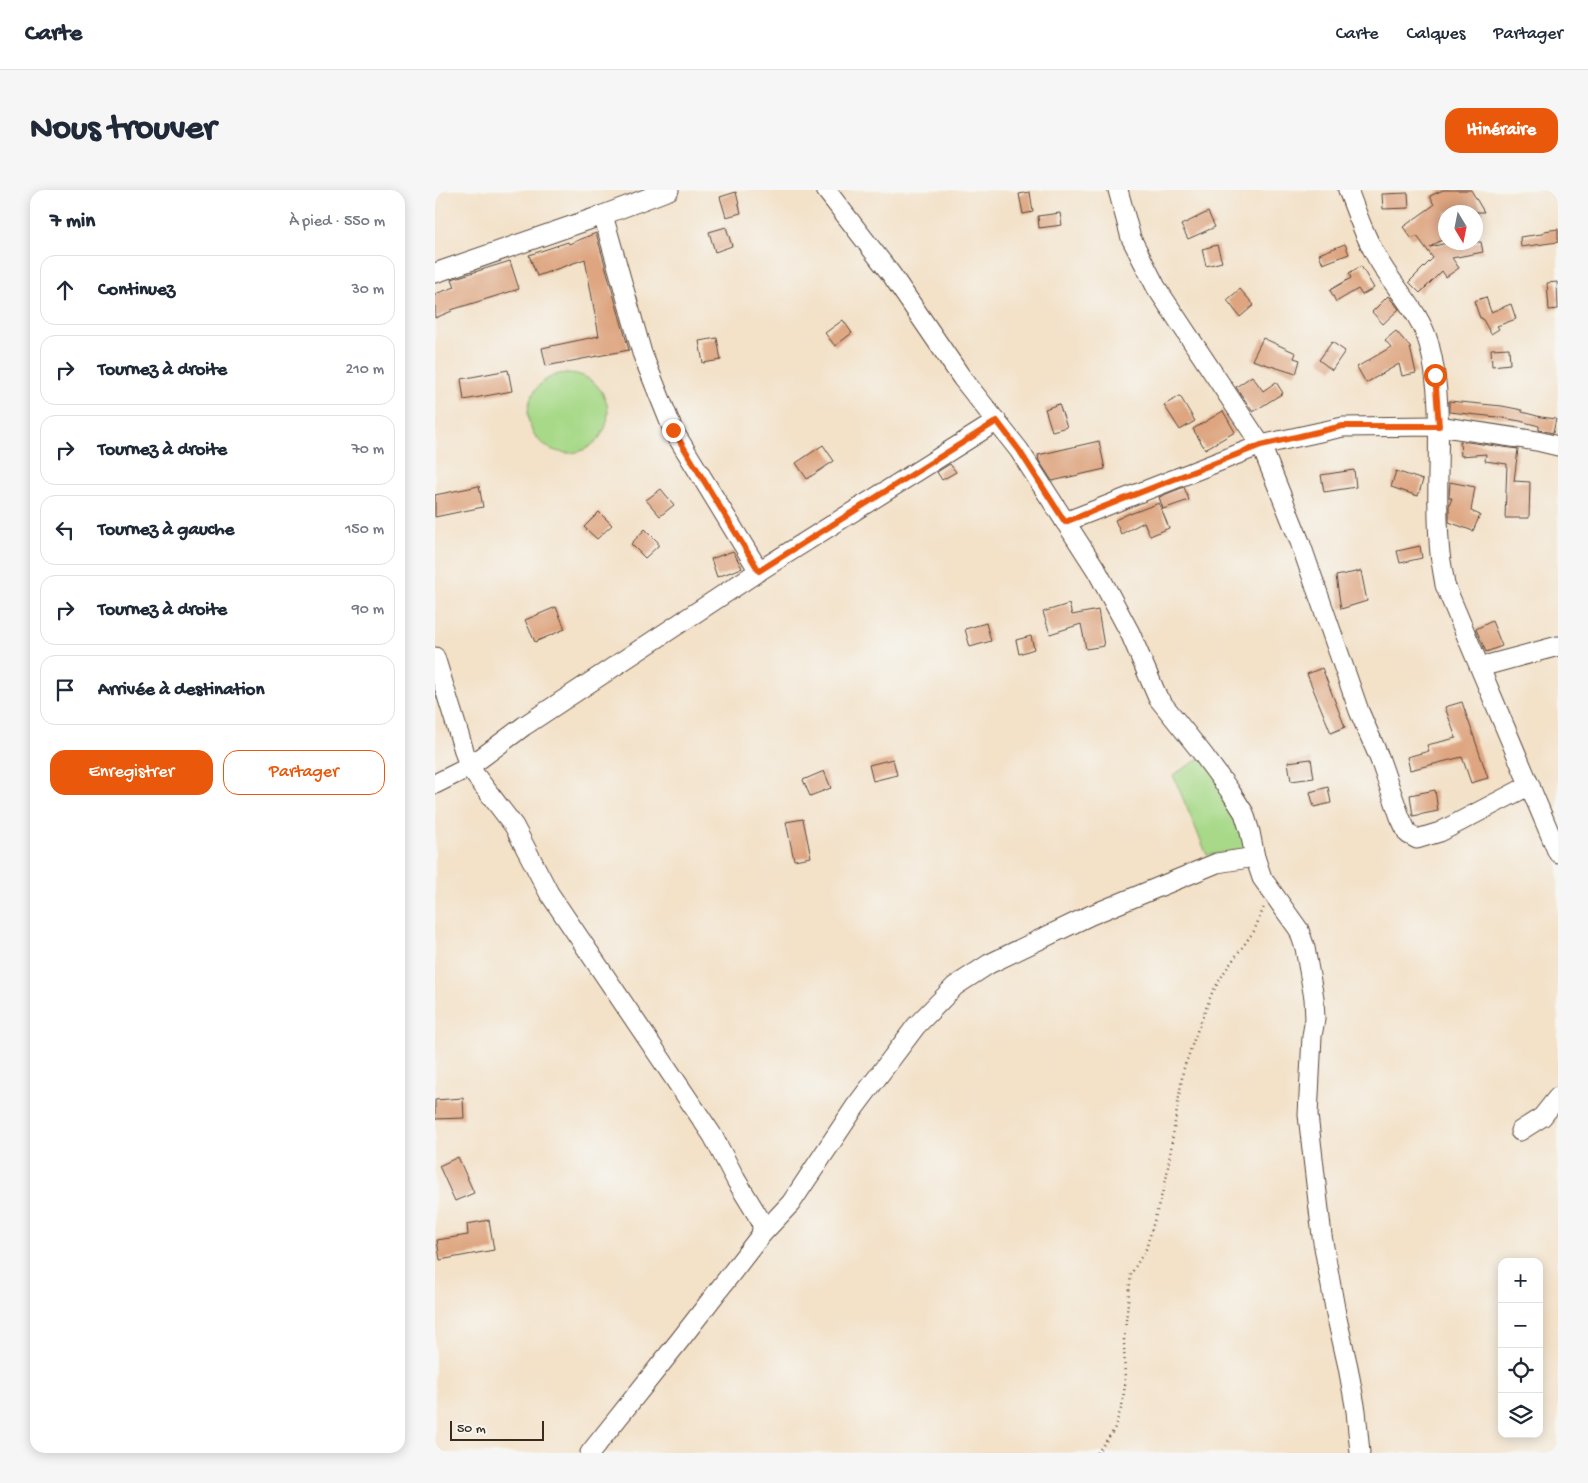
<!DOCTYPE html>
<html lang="fr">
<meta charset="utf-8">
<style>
:root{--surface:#fff;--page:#f6f6f7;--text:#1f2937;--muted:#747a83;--line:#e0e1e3;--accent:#ea580c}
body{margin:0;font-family:"Gochi Hand",sans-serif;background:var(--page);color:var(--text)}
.controls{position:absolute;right:15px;bottom:15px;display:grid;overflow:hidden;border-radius:10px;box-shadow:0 2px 12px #0003}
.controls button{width:45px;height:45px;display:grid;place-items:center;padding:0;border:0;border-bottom:1px solid var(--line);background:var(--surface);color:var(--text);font:25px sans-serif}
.compass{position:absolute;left:1003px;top:15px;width:45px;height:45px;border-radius:50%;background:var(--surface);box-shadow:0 2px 12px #0003;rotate:170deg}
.scale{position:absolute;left:15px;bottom:12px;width:94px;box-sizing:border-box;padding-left:5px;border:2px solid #3b2a1e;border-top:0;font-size:14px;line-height:18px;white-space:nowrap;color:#3b2a1e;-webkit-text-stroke:4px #f6f6f2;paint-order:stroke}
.stop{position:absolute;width:15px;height:15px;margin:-11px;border:4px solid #ea580c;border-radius:50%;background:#fff}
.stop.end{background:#ea580c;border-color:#fff;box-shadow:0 1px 5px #0008}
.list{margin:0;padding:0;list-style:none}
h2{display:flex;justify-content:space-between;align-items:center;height:65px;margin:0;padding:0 20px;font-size:21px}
h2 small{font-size:16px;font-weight:400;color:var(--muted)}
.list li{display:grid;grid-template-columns:32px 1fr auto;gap:15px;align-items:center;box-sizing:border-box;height:70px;margin:0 10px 10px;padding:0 10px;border:1px solid var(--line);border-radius:15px}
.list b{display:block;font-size:19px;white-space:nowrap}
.list em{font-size:16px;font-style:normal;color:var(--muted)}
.actions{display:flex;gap:10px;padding:15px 20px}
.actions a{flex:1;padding:11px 0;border:1px solid var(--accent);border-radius:15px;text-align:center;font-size:18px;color:var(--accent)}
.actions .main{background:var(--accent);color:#fff}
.icon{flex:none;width:28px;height:28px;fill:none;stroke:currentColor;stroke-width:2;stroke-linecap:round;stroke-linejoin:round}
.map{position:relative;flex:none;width:1123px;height:1263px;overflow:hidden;border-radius:15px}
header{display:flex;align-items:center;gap:30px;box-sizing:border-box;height:70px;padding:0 25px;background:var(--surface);border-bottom:1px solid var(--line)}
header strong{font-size:24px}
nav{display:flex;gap:28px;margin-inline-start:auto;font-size:18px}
.intro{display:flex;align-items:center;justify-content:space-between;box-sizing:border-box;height:120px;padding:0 30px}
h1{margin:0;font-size:35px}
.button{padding:12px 22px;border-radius:15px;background:var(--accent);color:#fff;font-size:18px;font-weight:700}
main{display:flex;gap:30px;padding:0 30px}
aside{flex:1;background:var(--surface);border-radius:15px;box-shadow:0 2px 12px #0003}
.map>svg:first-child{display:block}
.green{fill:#a7d988;stroke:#718253}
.building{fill:#dea580}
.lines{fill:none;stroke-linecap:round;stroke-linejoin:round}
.minor-casing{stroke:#574538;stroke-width:21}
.path{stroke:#574538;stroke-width:2.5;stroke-dasharray:1 4;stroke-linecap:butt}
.minor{stroke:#fff;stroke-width:19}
.route{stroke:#ea580c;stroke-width:6}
</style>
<header>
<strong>Carte</strong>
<nav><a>Carte</a><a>Calques</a><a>Partager</a></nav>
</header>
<div class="intro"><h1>Nous trouver</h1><a class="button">Itinéraire</a></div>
<main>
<aside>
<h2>7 min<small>À pied · 550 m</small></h2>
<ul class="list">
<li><svg class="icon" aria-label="ahead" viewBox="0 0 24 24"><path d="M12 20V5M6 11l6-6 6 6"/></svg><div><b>Continuez</b></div><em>30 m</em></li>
<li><svg class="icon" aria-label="right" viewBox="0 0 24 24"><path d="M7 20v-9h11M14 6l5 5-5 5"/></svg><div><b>Tournez à droite</b></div><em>210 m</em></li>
<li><svg class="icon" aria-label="right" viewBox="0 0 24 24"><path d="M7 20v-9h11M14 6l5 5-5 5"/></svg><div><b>Tournez à droite</b></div><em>70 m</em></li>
<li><svg class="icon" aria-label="left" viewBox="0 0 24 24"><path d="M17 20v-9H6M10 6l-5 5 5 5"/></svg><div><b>Tournez à gauche</b></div><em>150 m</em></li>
<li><svg class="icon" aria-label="right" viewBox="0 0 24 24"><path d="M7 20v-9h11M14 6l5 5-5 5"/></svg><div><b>Tournez à droite</b></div><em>90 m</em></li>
<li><svg class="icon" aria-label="arrive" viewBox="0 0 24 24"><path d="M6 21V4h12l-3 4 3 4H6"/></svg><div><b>Arrivée à destination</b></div></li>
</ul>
<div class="actions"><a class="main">Enregistrer</a><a>Partager</a></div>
</aside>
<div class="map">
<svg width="1123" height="1263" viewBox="0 0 1123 1263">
<rect width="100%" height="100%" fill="#f6f6f2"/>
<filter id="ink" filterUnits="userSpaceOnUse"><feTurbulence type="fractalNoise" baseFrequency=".02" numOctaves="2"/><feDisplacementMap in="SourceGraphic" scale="10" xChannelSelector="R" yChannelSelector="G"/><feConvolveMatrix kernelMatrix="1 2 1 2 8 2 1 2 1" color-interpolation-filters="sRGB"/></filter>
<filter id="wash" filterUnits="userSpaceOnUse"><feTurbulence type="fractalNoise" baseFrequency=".0096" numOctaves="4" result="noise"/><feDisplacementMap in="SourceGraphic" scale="20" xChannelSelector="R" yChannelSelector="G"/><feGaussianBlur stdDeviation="1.12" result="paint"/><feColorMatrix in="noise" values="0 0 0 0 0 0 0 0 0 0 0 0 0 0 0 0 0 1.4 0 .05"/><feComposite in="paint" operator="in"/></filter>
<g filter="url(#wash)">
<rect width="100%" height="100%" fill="#f3e1c8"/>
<g class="green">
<circle cx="133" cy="223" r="40"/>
<path d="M767,567l37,55 10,37 -42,6 -34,-80z"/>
</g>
<g id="blocks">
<g class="building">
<path d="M1008,0h28l13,22h-39v26l-15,9 21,-5h30l2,10 -31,6 7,10 -13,9 -4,-6 -22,22 -11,-11 24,-24 -16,-22 -5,3 -9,-12 31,-22 -4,-9z"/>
<path d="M301,2l5,21 -15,4 -6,-20z"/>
<path d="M595,2l3,20 -10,2 -4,-20z"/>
<path d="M973,3l1,15 -26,1 -1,-15z"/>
<path d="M773,22l7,15 -27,12 -7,-14z"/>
<path d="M625,23l2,12 -23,3 -1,-12z"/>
<path d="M291,37l6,19 -17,6 -6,-20z"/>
<path d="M1123,39v13l-37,5 -1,-10 22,-3 2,-3z"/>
<path d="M161,43l33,117 -83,16 -4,-18 57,-12 -14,-77 -48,17 -8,-21 39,-13 1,2z"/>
<path d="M910,54l4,10 -26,10 -4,-10z"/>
<path d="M782,55l5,17 -16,4 -4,-17z"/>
<path d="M75,71l9,28 -68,21 1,1 -17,7v-24l20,-7 -3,-8z"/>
<path d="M926,76l13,22 -12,7 -4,-6 -22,13 -6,-12 21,-12 -2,-5z"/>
<path d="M1122,92l1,27 -9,1 -2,-27z"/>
<path d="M805,99l14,16 -14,12 -13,-17z"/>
<path d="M953,106l11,13 -16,15 -11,-12z"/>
<path d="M1051,107l5,15 20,-8 5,15 -19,7 2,3 -8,5 -9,-16h-2l-6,-17z"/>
<path d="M408,130l9,13 -17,13 -10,-13z"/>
<path d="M961,141l14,16 6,26 -14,3 -3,-12 -33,19 -9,-16 34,-20 -6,-7z"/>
<path d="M282,148l4,22 -18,3 -4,-22z"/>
<path d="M828,148l33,15 -2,5 6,2 -4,14 -44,-14z"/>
<path d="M897,152l13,9 -13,19 -13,-10z"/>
<path d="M1074,158l1,16 -18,2 -1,-17z"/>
<path d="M73,180l4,21 -48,9 -3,-21z"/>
<path d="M817,186l11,15 13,-9 7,11 -30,19 -17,-25z"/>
<path d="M745,206l15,25 -15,9 -16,-25z"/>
<path d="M1014,211l53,5 20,4v2l19,5 15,2 -3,14 -14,-3v-4l-19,-5 -23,-4 -48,-5z"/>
<path d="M624,214l8,23 -15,4 -7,-22z"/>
<path d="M788,221l12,21 -30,17 -12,-20z"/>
<path d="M664,251l6,28 -53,12 -13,-20 -1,-6z"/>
<path d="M1025,251l58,8 -4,32 16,1 -1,36h-24l2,-54 -22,-3 1,-7 -25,2z"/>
<path d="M388,255l11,16 -27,18 -11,-16z"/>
<path d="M515,274l6,8 -14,8 -5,-8z"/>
<path d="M919,280l2,17 -32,5 -3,-17z"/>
<path d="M961,281l27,9 -5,16 -27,-9z"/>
<path d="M1015,292l25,5 -4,24 9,4 -7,16 -24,-9v-16l3,-8h-3z"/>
<path d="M44,296l4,21 -48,10v-22z"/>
<path d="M749,297l5,13 -26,9 -4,-12z"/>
<path d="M226,299l13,16 -14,11 -14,-16z"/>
<path d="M724,313l10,25 -19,8 -6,-14 -23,12 -6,-14 15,-7v1z"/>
<path d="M164,322l13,13 -15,14 -13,-12z"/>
<path d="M210,339l13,13v4l-13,12 -14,-14z"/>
<path d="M985,356l2,12 -22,5 -3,-12z"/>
<path d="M298,361l9,17 -25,9 -6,-18z"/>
<path d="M926,381l6,30 -26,8 -5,-33z"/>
<path d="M634,414l3,11 26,-5 6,36 -18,3 -5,-25 -31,10 -7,-22z"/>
<path d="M121,417l9,22 -30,13 -10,-22z"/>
<path d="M1057,431l10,25 -16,6 -10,-23z"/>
<path d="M551,433l5,18 -21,6 -5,-18z"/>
<path d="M596,446l3,13 -15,5 -3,-14z"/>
<path d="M887,478l23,59 -14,6 -24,-59z"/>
<path d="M1027,512l26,76 -17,5 -9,-26 -52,13 -3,-13 22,-6 -2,-6 29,-7 -11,-31z"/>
<path d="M458,569l4,16 -24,6 -4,-16z"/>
<path d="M876,569l3,19 -23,3 -3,-19z"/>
<path d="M389,581l7,17 -21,8 -7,-16z"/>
<path d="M893,597l3,16 -17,4 -4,-15z"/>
<path d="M1000,600l3,21 -25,5 -3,-21z"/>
<path d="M368,629l8,38 -17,3 -8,-38z"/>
<path d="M28,908l1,20 -29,1v-19z"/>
<path d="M23,967l16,36 -19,8 -16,-35z"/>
<path d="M54,1030l5,30 -54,10 -3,-20 31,-5 -1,-11z"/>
</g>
</g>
</g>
<g filter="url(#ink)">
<use href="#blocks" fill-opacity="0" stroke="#574538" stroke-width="1"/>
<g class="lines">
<g class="minor-casing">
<g id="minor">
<path d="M391,0l65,84 71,104 57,72 78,121 33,62 28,65 44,55 28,38 14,22 6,19 5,25 7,21 37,52 6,18 9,50 1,21 -3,17 -4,79 14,121 14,78 12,53 8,44 4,42"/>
<path d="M683,0l13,48 25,49 105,158 39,97 59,169 20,46 21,60 8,17 9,5 23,-7 90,-47"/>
<path d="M913,0c10,27 20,55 36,79 16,25 37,46 45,75 17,64 5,131 10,196 0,15 4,31 6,45l113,268"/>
<path d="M168,25l39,138 31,77 86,141"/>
<path d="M0,83l168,-58 66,-25"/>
<path d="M630,332l196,-77 82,-18 95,-1 99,15 21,5"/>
<path d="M0,467l34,110 45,59 35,67 164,243 23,44 25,41 1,7 -1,7 -81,105 -90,113"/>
<path d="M1045,477l78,-21"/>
<path d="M0,594l34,-17 55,-41 235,-155 238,-150"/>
<path d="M1085,941l22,-14 16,-20"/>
<path d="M326,1045l30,-32 64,-96 61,-81 39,-40 34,-22 102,-49 126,-52 38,-6"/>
</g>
</g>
<path class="path" d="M662,1263l17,-23 8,-24 3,-21 -1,-45 7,-66 15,-25 20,-69 17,-109 13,-37 16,-41 13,-22 29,-40 10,-24"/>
<use href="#minor" class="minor"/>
</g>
</g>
<g class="lines" filter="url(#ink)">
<path class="route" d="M238,240l86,141 238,-150 22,29 46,72 196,-77 82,-19h96l-4,-51"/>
</g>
</svg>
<div class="controls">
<button>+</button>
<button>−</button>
<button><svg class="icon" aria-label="locate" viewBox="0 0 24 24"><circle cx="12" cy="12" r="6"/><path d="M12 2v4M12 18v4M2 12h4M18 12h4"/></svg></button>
<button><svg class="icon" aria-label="layers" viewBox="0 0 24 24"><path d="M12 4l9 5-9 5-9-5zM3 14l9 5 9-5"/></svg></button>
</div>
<svg class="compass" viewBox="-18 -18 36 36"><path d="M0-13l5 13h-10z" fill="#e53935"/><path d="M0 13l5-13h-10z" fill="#747a83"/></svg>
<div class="scale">50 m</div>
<div class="stop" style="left:1000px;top:185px"></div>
<div class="stop end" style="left:238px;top:240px"></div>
</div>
</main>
